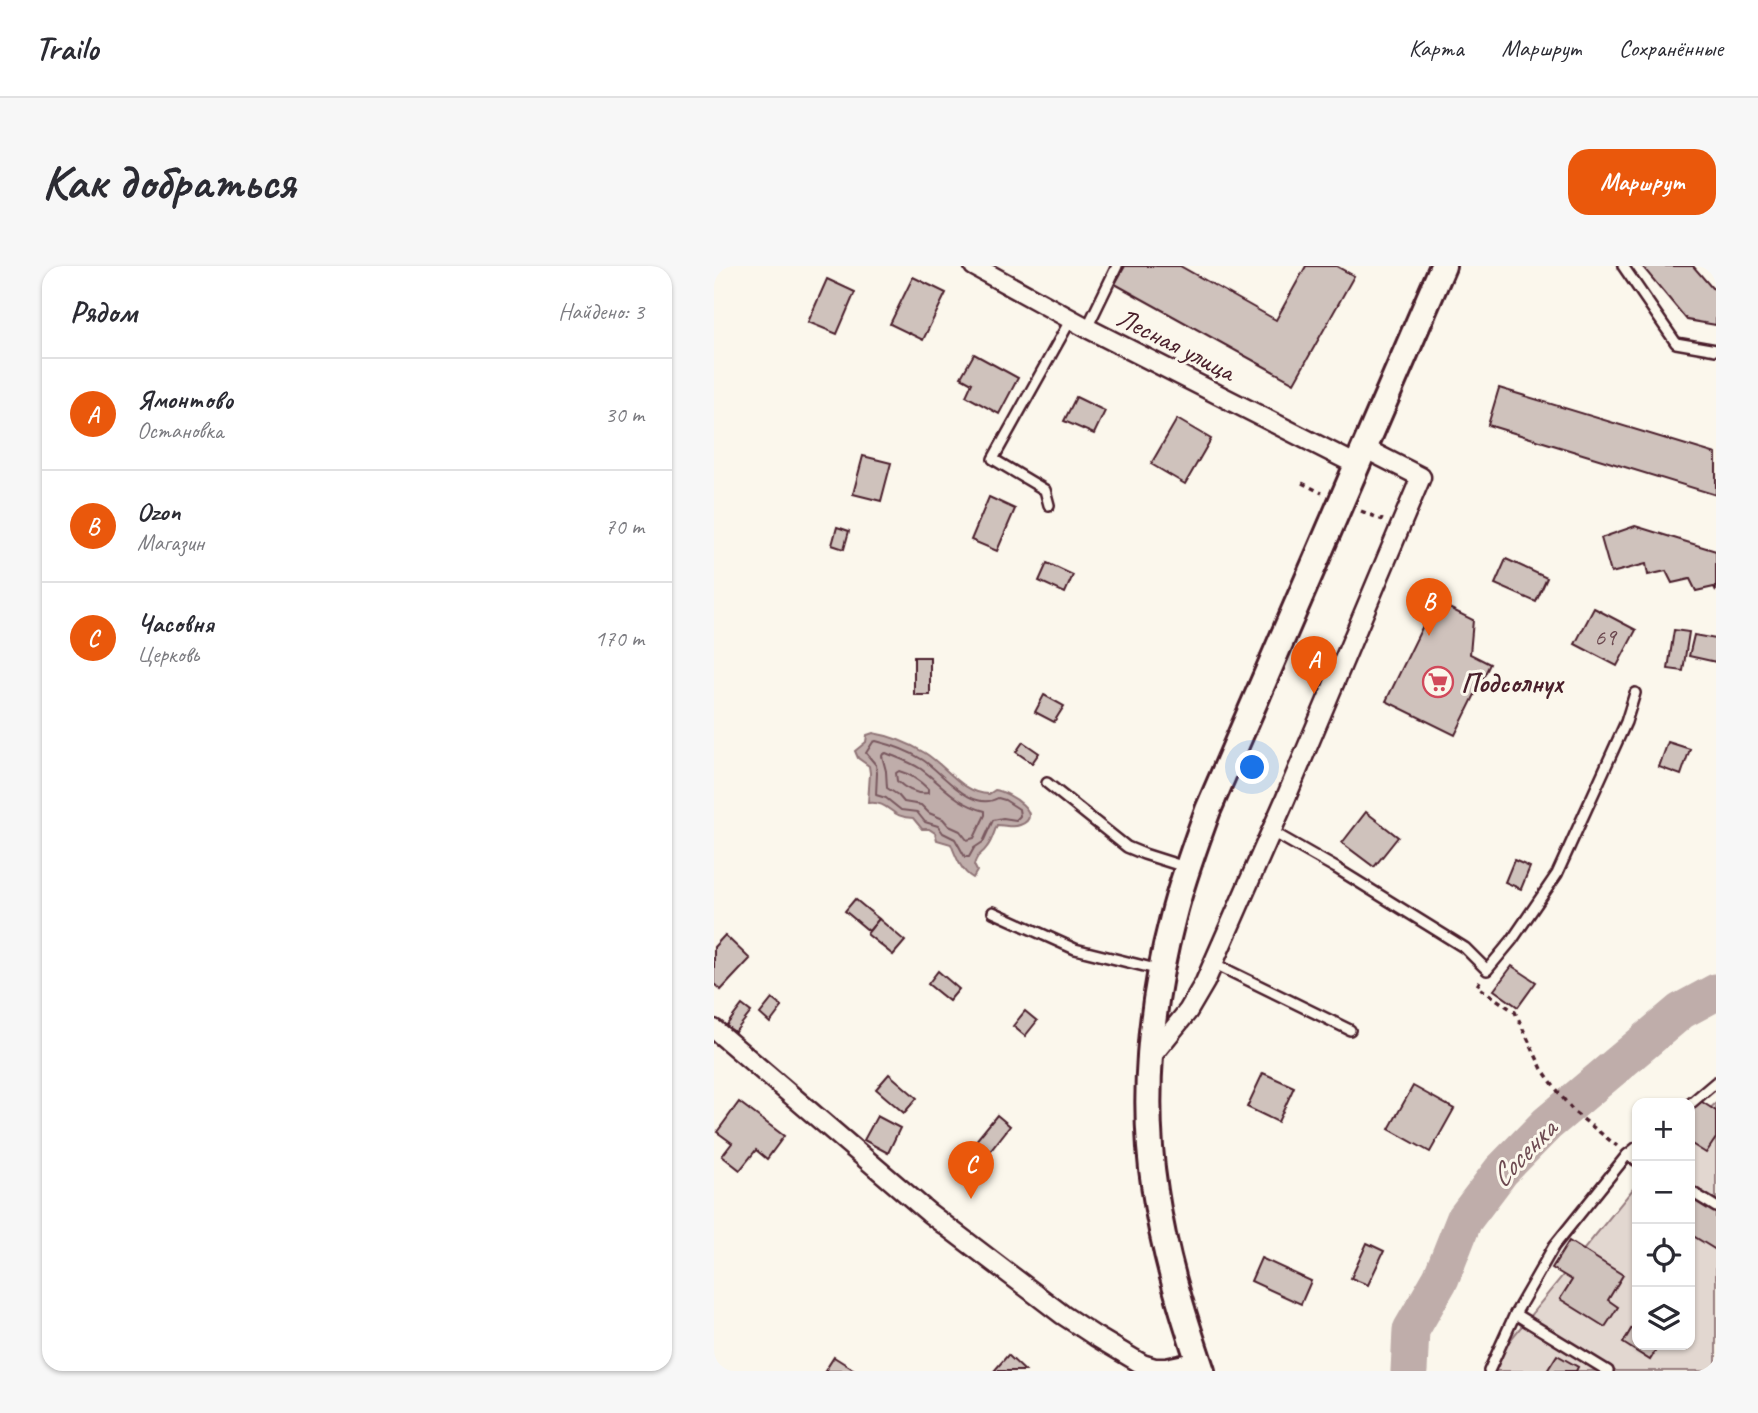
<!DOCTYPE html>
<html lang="ru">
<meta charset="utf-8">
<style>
:root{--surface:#fff;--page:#f7f7f7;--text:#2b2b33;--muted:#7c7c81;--line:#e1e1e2;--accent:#ea580c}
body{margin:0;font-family:Caveat,sans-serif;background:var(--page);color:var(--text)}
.controls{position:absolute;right:21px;bottom:21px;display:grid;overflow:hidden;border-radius:14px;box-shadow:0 2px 5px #0004}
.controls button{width:63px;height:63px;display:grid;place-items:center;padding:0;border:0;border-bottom:2px solid var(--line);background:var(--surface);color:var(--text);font:35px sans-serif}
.you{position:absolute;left:539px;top:502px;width:24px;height:24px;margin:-18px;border:5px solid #fff;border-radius:50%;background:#1a73e8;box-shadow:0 0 0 10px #1a73e833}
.badge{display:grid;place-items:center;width:46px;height:46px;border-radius:50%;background:var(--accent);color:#fff;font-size:23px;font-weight:700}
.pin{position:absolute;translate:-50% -58px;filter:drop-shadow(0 2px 4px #0008)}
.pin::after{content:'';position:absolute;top:37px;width:24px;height:21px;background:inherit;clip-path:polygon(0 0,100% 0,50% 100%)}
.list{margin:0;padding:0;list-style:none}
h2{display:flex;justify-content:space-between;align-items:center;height:91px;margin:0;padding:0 28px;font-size:30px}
h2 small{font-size:23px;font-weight:400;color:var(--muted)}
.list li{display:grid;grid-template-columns:46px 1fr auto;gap:21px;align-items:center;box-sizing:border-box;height:112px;padding:0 28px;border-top:2px solid var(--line)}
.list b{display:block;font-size:26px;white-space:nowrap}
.list p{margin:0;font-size:23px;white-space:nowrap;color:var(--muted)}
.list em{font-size:23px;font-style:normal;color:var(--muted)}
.icon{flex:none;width:38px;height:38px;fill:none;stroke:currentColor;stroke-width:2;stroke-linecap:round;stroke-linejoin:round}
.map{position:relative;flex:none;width:1002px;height:1105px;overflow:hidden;border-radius:21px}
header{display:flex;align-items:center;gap:42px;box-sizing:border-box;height:98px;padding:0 35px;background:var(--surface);border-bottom:2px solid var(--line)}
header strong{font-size:33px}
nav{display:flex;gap:38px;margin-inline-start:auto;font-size:24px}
.intro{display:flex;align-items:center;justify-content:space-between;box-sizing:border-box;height:168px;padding:0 42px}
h1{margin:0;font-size:49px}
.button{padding:18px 32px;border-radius:21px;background:var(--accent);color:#fff;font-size:24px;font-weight:700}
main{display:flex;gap:42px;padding:0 42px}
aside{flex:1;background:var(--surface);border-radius:21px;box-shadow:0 2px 5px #0004}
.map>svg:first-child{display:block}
.green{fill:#e2d7d0;stroke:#967b7e;stroke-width:2}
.water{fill:#bfadaa;stroke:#907477;stroke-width:2}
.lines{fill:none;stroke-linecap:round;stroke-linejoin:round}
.shore{stroke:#79585e;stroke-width:2}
.river{stroke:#bfadaa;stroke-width:37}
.building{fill:#cfc2bc;stroke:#4a1f2b;stroke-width:2}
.lane-casing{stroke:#4a1f2b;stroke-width:14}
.street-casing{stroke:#4a1f2b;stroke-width:23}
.secondary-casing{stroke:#4a1f2b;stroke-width:30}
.path{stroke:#4a1f2b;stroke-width:3.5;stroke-dasharray:5 5;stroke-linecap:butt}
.lane{stroke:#fbf7ec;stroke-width:9}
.street{stroke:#fbf7ec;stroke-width:18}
.secondary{stroke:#fbf7ec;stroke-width:24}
.labels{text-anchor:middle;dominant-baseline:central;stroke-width:6;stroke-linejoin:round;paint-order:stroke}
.number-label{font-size:24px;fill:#6b484f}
.street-label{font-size:28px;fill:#4a1f2b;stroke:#fbf7ec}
.poi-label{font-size:28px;font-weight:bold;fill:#4a1f2b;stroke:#fbf7ec;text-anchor:start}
.water-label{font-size:30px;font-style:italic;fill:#6d4a51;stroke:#fbf7ec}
</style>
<header>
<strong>Trailo</strong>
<nav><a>Карта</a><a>Маршрут</a><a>Сохранённые</a></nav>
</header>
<div class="intro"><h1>Как добраться</h1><a class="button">Маршрут</a></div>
<main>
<aside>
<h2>Рядом<small>Найдено: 3</small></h2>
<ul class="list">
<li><span class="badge">A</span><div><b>Ямонтово</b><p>Остановка</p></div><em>30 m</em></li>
<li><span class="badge">B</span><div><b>Ozon</b><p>Магазин</p></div><em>70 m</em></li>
<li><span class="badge">C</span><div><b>Часовня</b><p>Церковь</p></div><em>170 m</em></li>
</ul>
</aside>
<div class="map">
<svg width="1002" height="1105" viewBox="0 0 1002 1105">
<rect width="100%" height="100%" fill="#fbf7ec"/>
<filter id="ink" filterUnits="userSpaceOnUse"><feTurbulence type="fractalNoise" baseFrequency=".0143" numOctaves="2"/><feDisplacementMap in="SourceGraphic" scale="14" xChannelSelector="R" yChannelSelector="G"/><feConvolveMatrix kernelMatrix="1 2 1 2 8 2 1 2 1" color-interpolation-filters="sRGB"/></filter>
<g filter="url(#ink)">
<path class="green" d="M1002,837v268h-224l-2,-6 147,-181v161h53v-219z"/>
<path class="water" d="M159,467c18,3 37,11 52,20 21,13 38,41 64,41l6,-4c14,2 51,25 25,35 -7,3 -15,0 -23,0 -3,7 -5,16 -10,22 -6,9 -9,5 -13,18l3,6 -4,7c-12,-7 -17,-21 -22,-34l-14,-4 -2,-7 -6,-4h-7l-9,-11c-24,0 -22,-17 -45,-15l2,-30 -1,-7 -11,-8 -3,-7 11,-9 1,-7z"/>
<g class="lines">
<g class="shore">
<path d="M162,475c16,4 33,10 47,19 20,13 48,53 75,38l7,2 14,9 1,7 -4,4 -13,-2 -10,2 -10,22 -9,6 -5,9h-4l-10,-18 -12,-6 -5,-7 -13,-4 -8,-10 -16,-2 -15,-12 -10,-3 1,-22 -1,-8 -10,-12 7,-11z"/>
<path d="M172,487c12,5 24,9 35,16 23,17 34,34 64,42v4l-11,23 -7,2 -7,-9 -11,-5 -6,-7 -14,-6 -8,-8 -17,-3 -6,-7 -11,-7 -1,-17 -4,-15 1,-2z"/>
<path d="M185,505c11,3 21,10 29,18v4c-12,2 -22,-4 -31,-12l-1,-8z"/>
</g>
<path class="river" d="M695,1105l2,-41 30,-52 23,-58 37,-49 46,-47 134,-113 35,-19"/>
</g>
<g class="building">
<path d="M411,0h55l96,54 30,-54h30l18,10 -60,107 -179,-99z"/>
<path d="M928,0h51l19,22 4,1v36l-29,-5z"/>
<path d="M199,11l33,16 -23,47 -33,-16z"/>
<path d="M113,13l28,13 -18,42 -29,-12z"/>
<path d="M260,88l44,24 -19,36 -33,-18 6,-13 -11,-6z"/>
<path d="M785,122l217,66v41l-228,-70z"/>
<path d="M362,131l29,14 -11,23 -30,-13z"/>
<path d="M463,153l34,20 -26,45 -34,-20z"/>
<path d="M149,190l28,7 -10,38 -28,-7z"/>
<path d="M275,231l26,12 -18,42 -26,-11z"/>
<path d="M921,260l81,25v40l-2,-4 -18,4 -6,-12 -18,4 -6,-12 -18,4 -2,-11 -35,9 -10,-35z"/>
<path d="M123,261l12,4 -5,18 -12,-4z"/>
<path d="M792,293l41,19 -11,24 -41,-18z"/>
<path d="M333,297l26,12 -8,18 -26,-12z"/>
<path d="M721,335l38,19 -3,34 20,10 -35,71 -69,-34z"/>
<path d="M880,342l42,22 -19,36 -42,-22z"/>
<path d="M960,364l15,2 -6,39 -15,-2z"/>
<path d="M980,369l22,4v23l-27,-6z"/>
<rect x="200" y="391" width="16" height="38"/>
<path d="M330,429l20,11 -10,16 -19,-10z"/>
<path d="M309,476l16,11 -7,10 -16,-11z"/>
<path d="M954,476l22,7 -9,26 -22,-8z"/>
<path d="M652,546l32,25 -24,30 -32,-24z"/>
<path d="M800,594l16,7 -9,22 -16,-7z"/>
<path d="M141,633l24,20 -10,12 -24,-20z"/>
<path d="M165,653l26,22 -12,14 -26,-21z"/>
<path d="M11,669l25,24 -29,31 -7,-6v-37z"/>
<path d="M798,700l24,16 -18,25 -24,-17z"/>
<path d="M224,705l21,18 -10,12 -21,-17z"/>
<path d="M58,733l10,8 -12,16 -10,-9z"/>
<path d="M28,739l9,7 -16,20 -9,-6z"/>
<path d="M311,745l12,10 -12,15 -12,-10z"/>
<path d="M549,807l31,14 -16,35 -31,-15z"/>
<path d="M175,808l28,24 -13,15 -28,-24z"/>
<path d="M699,820l41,23 -24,43 -41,-23z"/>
<path d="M985,834l17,11v27l-10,15 -16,-10v-28z"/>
<path d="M25,836l45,34 -17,23 -11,-9 -16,20 -18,-14 10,-13 -15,-11z"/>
<path d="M283,849l13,11 -22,28 -14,-11z"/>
<path d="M163,850l23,12 -12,25 -24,-13z"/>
<path d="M979,932l23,14v38l-26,-16v-31z"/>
<path d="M855,975l54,34 -15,25 10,7 -13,20 -45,-28 12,-19 -20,-12z"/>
<path d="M653,977l17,8 -16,34 -17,-7z"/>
<path d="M547,992l50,23 -10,23 -50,-23z"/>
<path d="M923,1053v26h22l-9,15 -27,-17z"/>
<path d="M294,1089l17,16h-31z"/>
<path d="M843,1089l21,12 -2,4h-29z"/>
<path d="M120,1091l22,14h-31z"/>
</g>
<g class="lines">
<g class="lane-casing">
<g id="lane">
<path d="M909,0l53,77 40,7"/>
<path d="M373,62l30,-62"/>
<path d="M335,239l-4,-15 -52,-31 78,-140"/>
<path d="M333,517l80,64 17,7 41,13"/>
<path d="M557,565l65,37 129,80 22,22 25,-30 45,-66 69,-152 9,-29"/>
<path d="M279,646l82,37 85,21"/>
<path d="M499,697l137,67"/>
<path d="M976,838l26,-22"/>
<path d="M913,889l10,-8"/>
<path d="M976,925l26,16"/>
<path d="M801,1048l93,57"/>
<path d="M775,1105l26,-57 39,-68 73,-91 10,6"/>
</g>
</g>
<g class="street-casing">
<g id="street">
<path d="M260,0l113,62 270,137"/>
<path d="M0,763l215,184 134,102 32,21 47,28 13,4h11l33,-7"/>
<path d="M436,792l38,-47 17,-29 80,-182 136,-323 -57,-29"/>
</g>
</g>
<g class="secondary-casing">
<path id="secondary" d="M488,1105c-20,-59 -38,-118 -47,-180 -14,-90 -5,-186 18,-274 9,-37 22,-71 35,-107l235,-544"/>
</g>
<g class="path">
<path d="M588,217l20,10"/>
<path d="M647,245l22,9"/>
<path d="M766,715l-3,5 38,26 27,57 20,28 12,15 43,34"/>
</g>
<use href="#lane" class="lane"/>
<use href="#street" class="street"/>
<use href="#secondary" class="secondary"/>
</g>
</g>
<defs>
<g id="supermarket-ring" transform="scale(1.575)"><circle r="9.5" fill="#fbf7ec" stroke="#d1495b" stroke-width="1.5"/><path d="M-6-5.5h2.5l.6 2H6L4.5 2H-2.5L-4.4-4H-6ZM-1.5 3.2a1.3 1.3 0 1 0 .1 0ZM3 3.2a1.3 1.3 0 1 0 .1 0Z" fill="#d1495b"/></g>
</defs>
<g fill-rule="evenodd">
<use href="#supermarket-ring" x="724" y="416"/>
</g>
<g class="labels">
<g class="number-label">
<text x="891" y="371">69</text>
</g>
<g class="street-label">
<text transform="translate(462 78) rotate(27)">Лесная улица</text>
</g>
<g class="poi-label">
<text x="747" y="416">Подсолнух</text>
</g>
<g class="water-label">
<text transform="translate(809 887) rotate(-46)">Сосенка</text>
</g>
</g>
</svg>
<div class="controls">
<button>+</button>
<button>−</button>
<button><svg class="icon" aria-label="locate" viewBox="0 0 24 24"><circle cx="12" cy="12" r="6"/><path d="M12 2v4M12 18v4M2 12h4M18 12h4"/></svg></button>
<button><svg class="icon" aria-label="layers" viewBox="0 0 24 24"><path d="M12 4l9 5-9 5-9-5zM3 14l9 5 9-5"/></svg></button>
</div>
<div class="you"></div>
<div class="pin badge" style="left:600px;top:428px">A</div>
<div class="pin badge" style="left:715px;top:370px">B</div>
<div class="pin badge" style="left:257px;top:933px">C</div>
</div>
</main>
